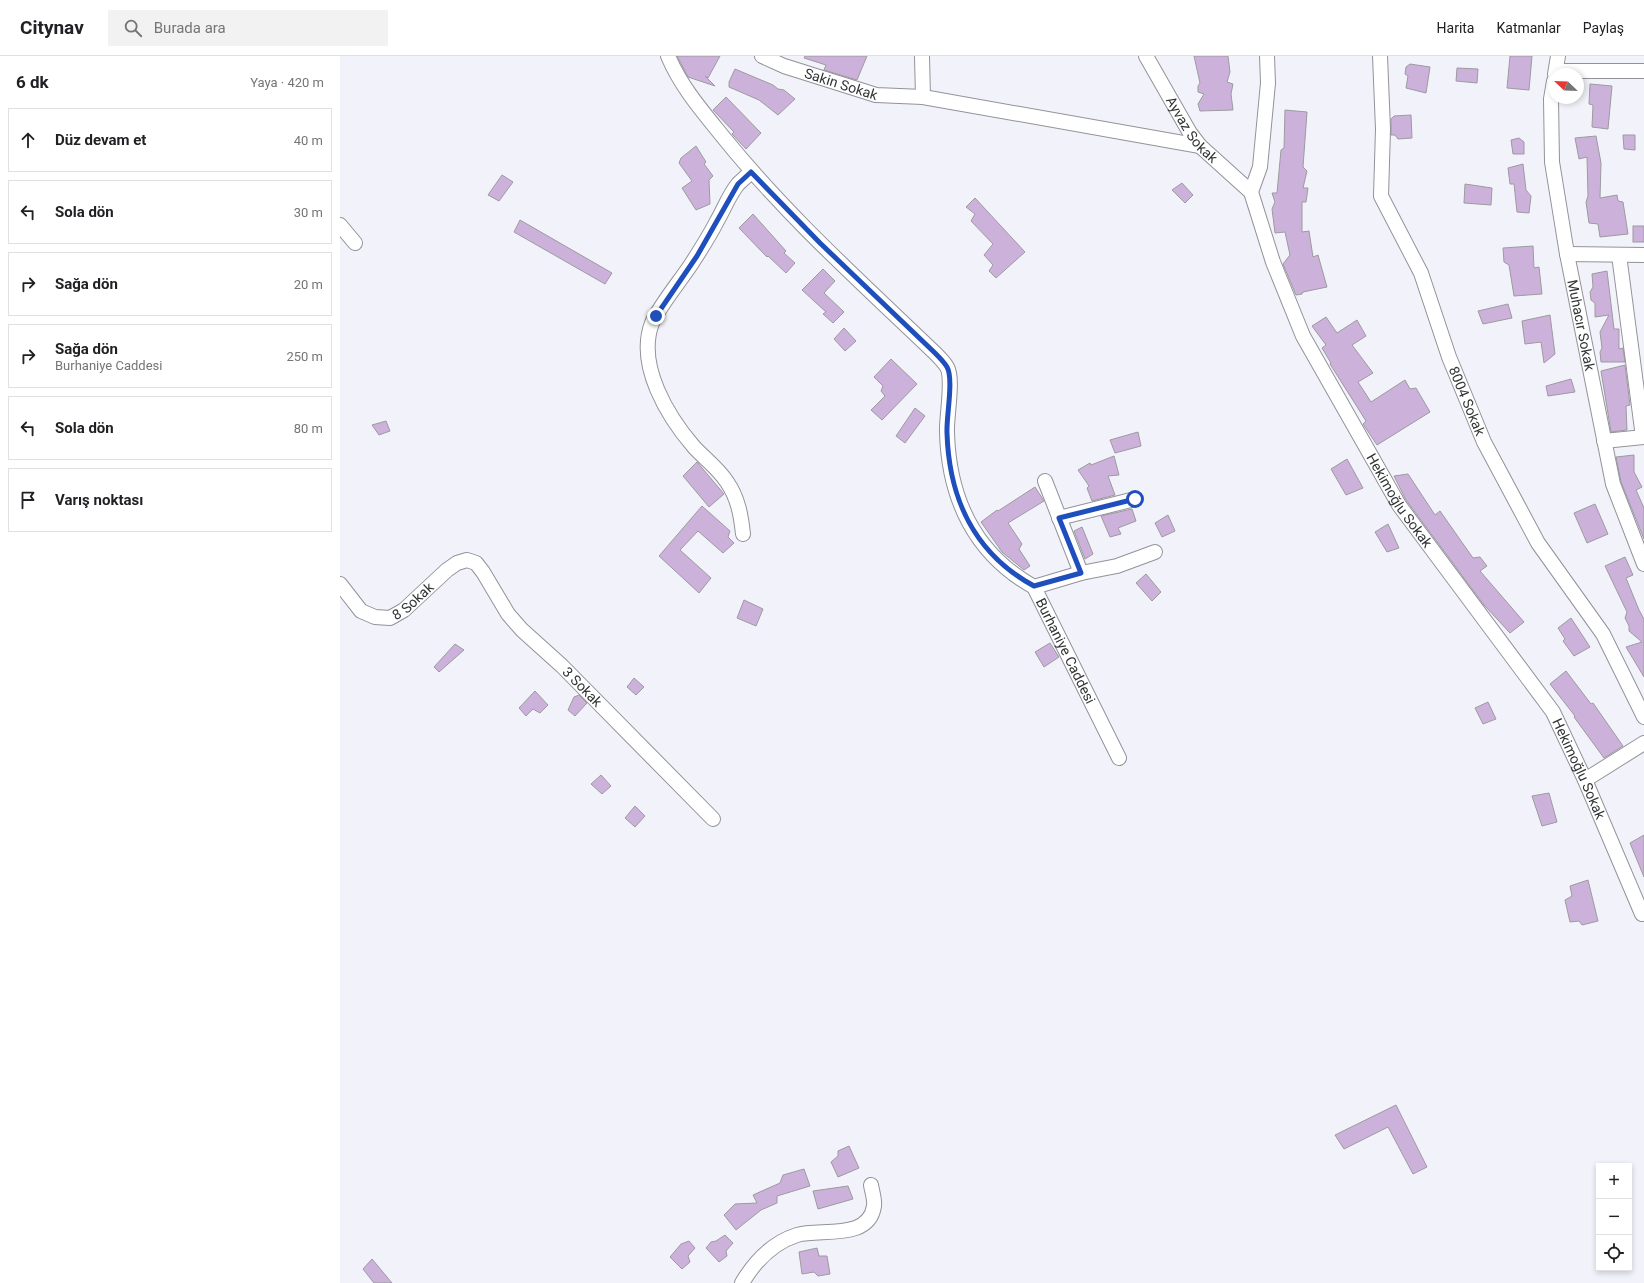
<!DOCTYPE html>
<html lang="tr">
<meta charset="utf-8">
<style>
:root{--surface:#fff;--page:#f2f2f2;--text:#202124;--muted:#757577;--line:#e0e0e0}
body{margin:0;font-family:Roboto,sans-serif;background:var(--page);color:var(--text)}
.controls{position:absolute;right:12px;bottom:12px;display:grid;overflow:hidden;border-radius:0px;box-shadow:0 2px 6px #0003}
.controls button{width:36px;height:36px;display:grid;place-items:center;padding:0;border:0;border-bottom:1px solid var(--line);background:var(--surface);color:var(--text);font:20px sans-serif}
.compass{position:absolute;left:1208px;top:12px;width:36px;height:36px;border-radius:50%;background:var(--surface);box-shadow:0 2px 6px #0003;rotate:293deg}
.stop{position:absolute;width:12px;height:12px;margin:-9px;border:3px solid #1f4fbc;border-radius:50%;background:#fff}
.stop.end{background:#1f4fbc;border-color:#fff;box-shadow:0 1px 4px #0008}
.list{margin:0;padding:0;list-style:none}
h2{display:flex;justify-content:space-between;align-items:center;height:52px;margin:0;padding:0 16px;font-size:17px}
h2 small{font-size:13px;font-weight:400;color:var(--muted)}
.list li{display:grid;grid-template-columns:26px 1fr auto;gap:12px;align-items:center;box-sizing:border-box;height:64px;margin:0 8px 8px;padding:0 8px;border:1px solid var(--line);border-radius:0px}
.list b{display:block;font-size:15px;white-space:nowrap}
.list p{margin:0;font-size:13px;white-space:nowrap;color:var(--muted)}
.list em{font-size:13px;font-style:normal;color:var(--muted)}
.icon{flex:none;width:22px;height:22px;fill:none;stroke:currentColor;stroke-width:2;stroke-linecap:round;stroke-linejoin:round}
.map{position:relative;flex:none;width:1304px;height:1227px;overflow:hidden}
header{display:flex;align-items:center;gap:24px;box-sizing:border-box;height:56px;padding:0 20px;background:var(--surface);border-bottom:1px solid var(--line)}
header strong{font-size:19px}
nav{display:flex;gap:22px;margin-inline-start:auto;font-size:14px}
.search{width:280px;height:36px;background:var(--page);display:flex;align-items:center;gap:10px;box-sizing:border-box;padding:0 14px;border-radius:0px;color:var(--muted);font-size:15px}
main{display:flex}
aside{flex:1;background:var(--surface)}
.map>svg:first-child{display:block}
.building{fill:#ccb2db;stroke:#9d9a9f}
.lines{fill:none;stroke-linecap:round;stroke-linejoin:round}
.minor-casing{stroke:#929399;stroke-width:16}
.minor{stroke:#fff;stroke-width:14}
.route{stroke:#1f4fbc;stroke-width:5}
.labels{text-anchor:middle;dominant-baseline:central;stroke-width:3.5;stroke-linejoin:round;paint-order:stroke}
.street-label{font-size:14px;fill:#323335;stroke:#f2f3fa}
</style>
<header>
<strong>Citynav</strong>
<div class="search"><svg class="icon" aria-label="search" viewBox="0 0 24 24"><circle cx="10" cy="10" r="6"/><path d="M15 15l6 6"/></svg>Burada ara</div>
<nav><a>Harita</a><a>Katmanlar</a><a>Paylaş</a></nav>
</header>
<main>
<aside>
<h2>6 dk<small>Yaya · 420 m</small></h2>
<ul class="list">
<li><svg class="icon" aria-label="ahead" viewBox="0 0 24 24"><path d="M12 20V5M6 11l6-6 6 6"/></svg><div><b>Düz devam et</b></div><em>40 m</em></li>
<li><svg class="icon" aria-label="left" viewBox="0 0 24 24"><path d="M17 20v-9H6M10 6l-5 5 5 5"/></svg><div><b>Sola dön</b></div><em>30 m</em></li>
<li><svg class="icon" aria-label="right" viewBox="0 0 24 24"><path d="M7 20v-9h11M14 6l5 5-5 5"/></svg><div><b>Sağa dön</b></div><em>20 m</em></li>
<li><svg class="icon" aria-label="right" viewBox="0 0 24 24"><path d="M7 20v-9h11M14 6l5 5-5 5"/></svg><div><b>Sağa dön</b><p>Burhaniye Caddesi</p></div><em>250 m</em></li>
<li><svg class="icon" aria-label="left" viewBox="0 0 24 24"><path d="M17 20v-9H6M10 6l-5 5 5 5"/></svg><div><b>Sola dön</b></div><em>80 m</em></li>
<li><svg class="icon" aria-label="arrive" viewBox="0 0 24 24"><path d="M6 21V4h12l-3 4 3 4H6"/></svg><div><b>Varış noktası</b></div></li>
</ul>
</aside>
<div class="map">
<svg width="1304" height="1227" viewBox="0 0 1304 1227">
<rect width="100%" height="100%" fill="#f2f3fa"/>
<g class="building">
<path d="M337,0h43l-12,22 -3,-2 10,10 -27,-9z"/>
<path d="M465,0h62l-10,24 -33,-10 2,-5 -22,-7z"/>
<path d="M854,0h34l2,16 -3,10 6,2 -2,10 2,16 -33,1 -2,-7 6,-10 -6,-2v-6l2,-3z"/>
<path d="M1170,0h22l-3,34 -22,-2z"/>
<path d="M1070,8l20,3 -4,26 -20,-5 2,-12 -3,-2 1,-7z"/>
<path d="M1117,12l21,1 -1,14 -21,-2z"/>
<path d="M395,13l38,16 5,4 6,1 11,9 -17,16 -19,-15 -30,-13v-5z"/>
<path d="M1250,28l22,2 -4,43 -16,-2 1,-22 -4,-1z"/>
<path d="M386,41l35,36 -15,16 -14,-15 2,-2 -21,-22z"/>
<path d="M945,54l22,2 -4,55 4,4 -4,17h5l-2,14h-4v30l7,-1 4,26 5,-2 9,32 -24,5 -1,2 -6,1 -13,-31 7,-9 -5,-23 -10,1 -3,-24 3,-7 -3,-9h5l4,-43 3,-2z"/>
<path d="M1071,59l1,23 -14,1 -3,-4h-4v-16l3,-3z"/>
<path d="M1283,79h12v15l-11,-1z"/>
<path d="M1256,80l5,27 -1,35 17,-3 1,6 5,1 5,32 -28,3 -2,-13 -9,-1 -3,-21 2,-6 -1,-39 -8,2 -4,-21z"/>
<path d="M1179,82l5,4v12h-11l-2,-14z"/>
<path d="M356,90l10,16 -2,2 9,12 -4,4 1,24 -14,6 -14,-22 10,-7 -13,-18 2,-5z"/>
<path d="M1183,108l3,26 5,6 -2,17 -12,-1 -3,-28h-4l-2,-16z"/>
<path d="M162,119l11,7 -14,19 -11,-6z"/>
<path d="M842,127l11,12 -8,8 -13,-13z"/>
<path d="M1125,128l27,4 -1,17 -27,-2z"/>
<path d="M635,142l50,54 -29,26 -7,-7 4,-6 -9,-10 9,-11 -22,-23 4,-7 -9,-7z"/>
<path d="M413,158l33,37 -2,2 11,10 -9,10 -18,-17 -1,1 -28,-29z"/>
<path d="M180,164l92,53 -7,11 -91,-52z"/>
<rect x="1293" y="170" width="11" height="16"/>
<path d="M1193,190l1,22 5,-1 3,27 -28,2 -5,-31 -5,-3 -1,-14z"/>
<path d="M483,213l12,12 -11,12 20,19 -11,11 -10,-9 3,-2 -24,-22z"/>
<path d="M1267,215l7,58h5v20l4,-1 2,14h-24l-1,-10 2,-4 -2,-16 9,-17 -14,2v-14l-4,-3 -1,-8 3,-5 -1,-13z"/>
<path d="M1168,248l4,14 -29,6 -5,-13z"/>
<path d="M1210,259l5,39 -11,9 -3,-21 -16,2 -3,-23z"/>
<path d="M986,261l11,16 20,-13 9,16 -14,9 21,28 -15,9 13,20 34,-22 5,9 6,-1 14,24 -53,33 -14,-21 3,-3 -36,-57 1,-1 -9,-15 4,-3 -14,-19z"/>
<path d="M504,272l12,13 -11,10 -11,-12z"/>
<path d="M551,303l26,25 -35,36 -11,-10 14,-14 -4,-5 2,-5 -9,-9z"/>
<path d="M1285,309l5,40 -4,1 1,24 -16,2 -10,-61z"/>
<path d="M1231,323l4,13 -27,4 -2,-10z"/>
<path d="M575,352l10,8 -20,27 -9,-7z"/>
<path d="M46,365l4,10 -11,4 -7,-10z"/>
<path d="M798,376l3,14 -26,7 -5,-13z"/>
<path d="M1294,399v17l8,15 -6,3 8,18v31l-23,-57 -5,-25z"/>
<path d="M774,400l5,19 -11,1 7,19 -23,6 -5,-13 2,-2 -11,-16 12,-7 1,2z"/>
<path d="M1007,403l16,29 -17,7 -15,-26z"/>
<path d="M357,406l27,32 -15,13 -26,-31z"/>
<path d="M1068,418l27,41 5,-4 33,47 7,-1 7,9 -7,5 44,51 -14,11 -26,-28 -78,-105 -12,-24z"/>
<path d="M695,431l9,14 -36,22 14,21 -3,5 11,17 -6,4 -22,-18 -21,-30 16,-12 1,1z"/>
<path d="M1255,448l13,30 -21,9 -13,-30z"/>
<path d="M362,450l28,25 -2,6 6,6 -11,10 -25,-22 -18,19 31,28 -12,15 -40,-37z"/>
<path d="M792,453l4,12 -18,7 3,6 -11,3 -9,-21z"/>
<path d="M828,459l7,16 -13,6 -7,-14z"/>
<path d="M1048,468l11,24 -12,4 -12,-20z"/>
<path d="M742,471l11,27 -8,5 -11,-28z"/>
<path d="M1285,501l8,18 -7,3 13,32 5,9v58l-18,-30 16,-5 -13,-11v-5l-4,-8 2,-6 -22,-46z"/>
<path d="M806,518l15,18 -9,9 -16,-18z"/>
<path d="M404,544l19,9 -7,17 -19,-8z"/>
<path d="M1231,562l19,29 -16,9 -11,-15 2,-2 -7,-11z"/>
<path d="M710,587l9,14 -15,10 -9,-15z"/>
<path d="M115,588l9,6 -25,22 -5,-5z"/>
<path d="M1226,615l25,33 2,-1 30,43 -19,12 -30,-41 1,-1 -25,-32z"/>
<path d="M294,622l10,9 -8,8 -9,-8z"/>
<path d="M195,635l13,14 -8,8 -7,-4 -7,7 -7,-8z"/>
<path d="M239,639l8,8 -12,13 -7,-6 6,-13z"/>
<path d="M1148,646l8,17 -13,5 -8,-16z"/>
<path d="M261,719l10,11 -9,8 -11,-10z"/>
<path d="M1209,737l8,29 -15,4 -10,-30z"/>
<path d="M295,750l10,10 -10,11 -10,-9z"/>
<path d="M1304,779v42l-14,-34z"/>
<path d="M1248,824l10,41 -16,4 -3,-4 -9,1 -5,-22 7,-4 -2,-10z"/>
<path d="M1056,1049l31,62 -14,7 -25,-47 -44,22 -9,-14z"/>
<path d="M509,1090l10,22 -21,9 -7,-15 7,-6v-5z"/>
<path d="M464,1113l6,17 -33,10v7l-16,7 -25,20 -12,-15 11,-11 22,-1 -4,-8 27,-12 3,-8z"/>
<path d="M508,1130l5,13 -35,10 -5,-18z"/>
<path d="M385,1179l8,8 -7,8 1,5 -8,6 -13,-14 5,-6 5,-1z"/>
<path d="M349,1185l6,7 -7,8 2,6 -8,7 -12,-12 11,-13z"/>
<path d="M477,1192l2,8h8l3,18 -12,2 -4,-4 -12,2 -3,-22z"/>
<path d="M32,1203l20,24h-18l-11,-14z"/>
</g>
<g class="lines">
<g class="minor-casing">
<g id="minor">
<path id="s1" d="M328,0c13,31 35,56 56,82 63,78 139,146 211,215 4,4 9,9 12,14 7,12 -1,51 0,66 2,66 28,121 87,154l85,171"/>
<path id="s2" d="M422,0l22,10 92,29 47,2 277,49"/>
<path d="M582,0l1,41"/>
<path id="s3" d="M806,0l44,77 10,13 51,46"/>
<path id="s4" d="M927,0l1,27 -8,84 -9,25 22,70 30,74 96,169 154,207 32,68 57,134"/>
<path id="s5" d="M1040,0l3,73 -2,67 40,77 28,84 35,85 54,101 65,91 41,83"/>
<path d="M1216,15h88"/>
<path d="M1215,18l3,-18"/>
<path id="s6" d="M1214,25l-3,18 1,63 15,92 46,230 31,80"/>
<path d="M0,169l15,18"/>
<path d="M1227,198l77,1"/>
<path d="M1279,199l24,182"/>
<path d="M1264,385l40,-4"/>
<path d="M705,425l36,92"/>
<path d="M719,462l76,-19"/>
<path d="M403,478c-2,-19 -5,-36 -16,-52 -9,-14 -22,-23 -33,-35 -26,-30 -58,-82 -42,-124 8,-18 29,-43 40,-60 9,-14 18,-28 25,-42 7,-12 12,-26 21,-37 4,-4 9,-8 13,-12"/>
<path id="s7" d="M0,528l21,27 14,6 15,1 14,-8 43,-40 10,-7 10,-3 9,3 7,9 25,42 14,16 40,36 151,153"/>
<path d="M694,531l47,-14 36,-7 38,-14"/>
<path d="M1245,724l59,-37"/>
<path d="M402,1227c13,-22 30,-40 55,-48 23,-7 72,6 77,-29 1,-6 -2,-15 -3,-21"/>
</g>
</g>
<use href="#minor" class="minor"/>
</g>
<g class="lines">
<path class="route" d="M316,260l41,-60 41,-72 13,-12 69,71 115,110c4,4 9,9 12,14 7,12 -1,51 0,66 2,66 28,121 87,153l47,-13 -22,-55 76,-19"/>
</g>
<g class="labels">
<g class="street-label">
<text stroke="none"><textPath href="#s2" startOffset="84">Sakin Sokak</textPath></text>
<text stroke="none"><textPath href="#s3" startOffset="87">Ayvaz Sokak</textPath></text>
<text stroke="none"><textPath href="#s6" startOffset="247">Muhacır Sokak</textPath></text>
<text stroke="none"><textPath href="#s5" startOffset="363">8004 Sokak</textPath></text>
<text stroke="none"><textPath href="#s4" startOffset="482">Hekimoğlu Sokak</textPath></text>
<text stroke="none"><textPath href="#s7" startOffset="93">8 Sokak</textPath></text>
<text stroke="none"><textPath href="#s1" startOffset="743">Burhaniye Caddesi</textPath></text>
<text stroke="none"><textPath href="#s7" startOffset="336">3 Sokak</textPath></text>
<text stroke="none"><textPath href="#s4" startOffset="806">Hekimoğlu Sokak</textPath></text>
</g>
</g>
</svg>
<div class="controls">
<button>+</button>
<button>−</button>
<button><svg class="icon" aria-label="locate" viewBox="0 0 24 24"><circle cx="12" cy="12" r="6"/><path d="M12 2v4M12 18v4M2 12h4M18 12h4"/></svg></button>
</div>
<svg class="compass" viewBox="-18 -18 36 36"><path d="M0-13l5 13h-10z" fill="#e53935"/><path d="M0 13l5-13h-10z" fill="#757577"/></svg>
<div class="stop" style="left:795px;top:443px"></div>
<div class="stop end" style="left:316px;top:260px"></div>
</div>
</main>
